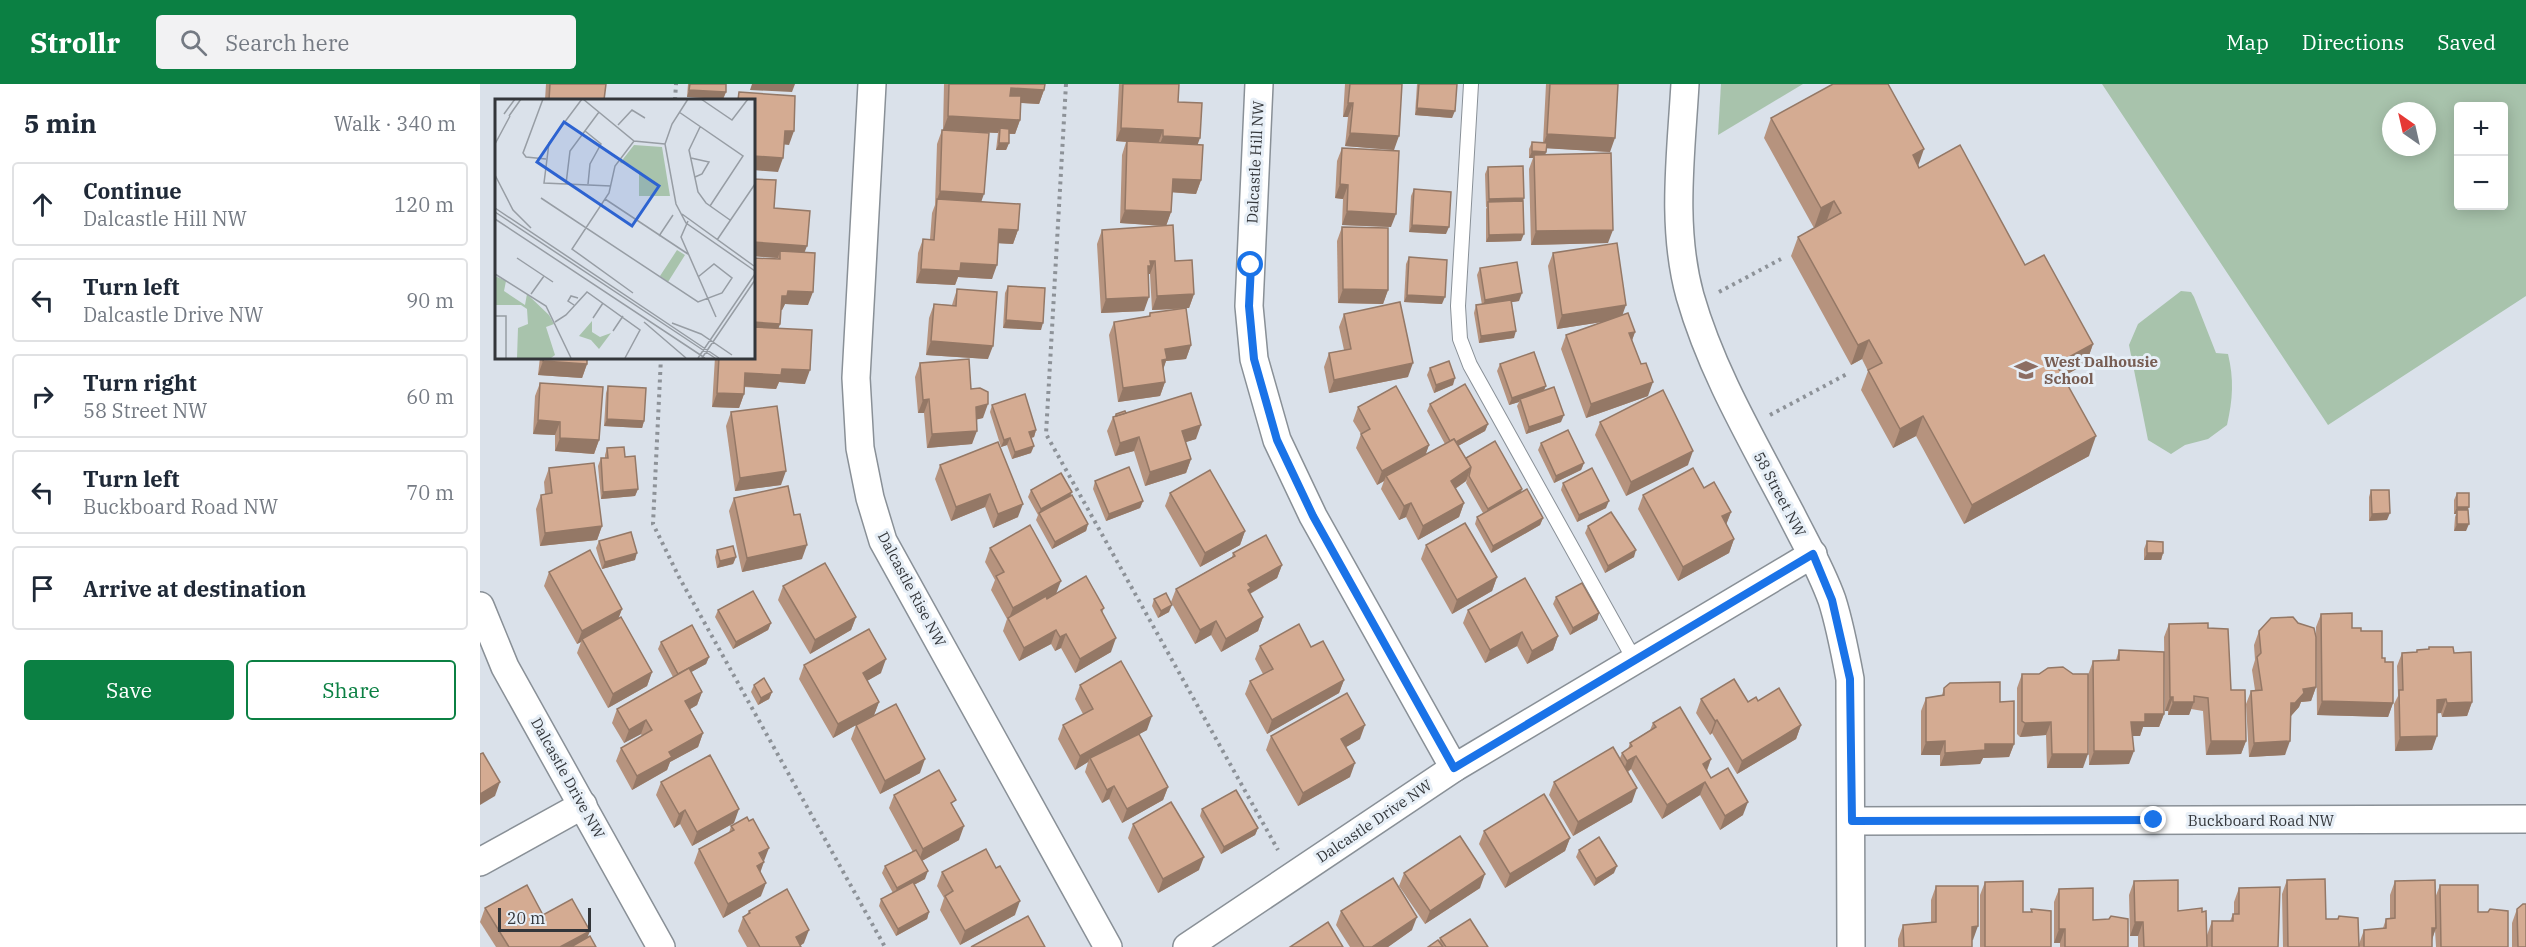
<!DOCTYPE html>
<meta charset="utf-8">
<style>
:root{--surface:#fff;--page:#f2f2f3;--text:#1f2937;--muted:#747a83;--line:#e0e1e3;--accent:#0b8043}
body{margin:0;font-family:"IBM Plex Serif",serif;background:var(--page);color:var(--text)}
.controls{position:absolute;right:18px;top:18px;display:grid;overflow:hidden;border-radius:6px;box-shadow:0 3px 15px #0003}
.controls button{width:54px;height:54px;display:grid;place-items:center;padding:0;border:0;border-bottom:2px solid var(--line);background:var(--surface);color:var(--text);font:30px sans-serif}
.compass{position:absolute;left:1902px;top:18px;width:54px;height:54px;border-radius:50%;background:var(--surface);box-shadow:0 3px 15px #0003;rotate:326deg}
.scale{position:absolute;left:18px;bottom:15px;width:93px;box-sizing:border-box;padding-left:6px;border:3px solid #33363a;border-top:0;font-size:16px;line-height:21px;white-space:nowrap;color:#33363a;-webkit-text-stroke:4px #e7eff7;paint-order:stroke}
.stop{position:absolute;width:18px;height:18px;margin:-14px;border:4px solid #1a73e8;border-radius:50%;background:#fff}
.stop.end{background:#1a73e8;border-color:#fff;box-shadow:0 2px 6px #0008}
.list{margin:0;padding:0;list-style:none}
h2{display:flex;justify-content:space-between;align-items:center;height:78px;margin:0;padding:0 24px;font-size:26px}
h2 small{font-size:20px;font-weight:400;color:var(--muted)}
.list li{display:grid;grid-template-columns:39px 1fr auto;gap:18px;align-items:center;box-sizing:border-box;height:84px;margin:0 12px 12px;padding:0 12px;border:2px solid var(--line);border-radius:6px}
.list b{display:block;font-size:22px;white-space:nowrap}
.list p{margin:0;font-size:20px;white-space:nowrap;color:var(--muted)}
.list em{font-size:20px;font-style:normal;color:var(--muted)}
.actions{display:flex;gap:12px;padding:18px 24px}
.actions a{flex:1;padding:14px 0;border:2px solid var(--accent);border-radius:6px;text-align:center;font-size:21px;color:var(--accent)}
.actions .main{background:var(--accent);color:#fff}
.icon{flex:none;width:33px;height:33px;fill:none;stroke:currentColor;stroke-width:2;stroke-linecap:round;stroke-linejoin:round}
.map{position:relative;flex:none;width:2046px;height:863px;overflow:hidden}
header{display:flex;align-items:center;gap:36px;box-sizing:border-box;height:84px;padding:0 30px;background:var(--accent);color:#fff}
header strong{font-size:28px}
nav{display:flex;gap:33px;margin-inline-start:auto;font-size:21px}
.search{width:420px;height:54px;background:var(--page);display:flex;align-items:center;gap:15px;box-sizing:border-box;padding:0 21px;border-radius:6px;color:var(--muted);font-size:22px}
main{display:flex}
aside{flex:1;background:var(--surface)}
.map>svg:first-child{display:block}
.green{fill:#a8c3ac;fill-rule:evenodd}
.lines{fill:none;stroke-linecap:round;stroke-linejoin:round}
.lane-casing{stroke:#899097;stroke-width:16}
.street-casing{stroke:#899097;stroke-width:30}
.path{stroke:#8d9298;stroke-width:4;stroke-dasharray:3 4.5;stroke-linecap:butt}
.lane{stroke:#fff;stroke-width:14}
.street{stroke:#fff;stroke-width:27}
.wall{fill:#b6937e}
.shaded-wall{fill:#947866}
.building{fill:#d4ab92;stroke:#947866;stroke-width:1.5}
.route{stroke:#1a73e8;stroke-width:8}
.labels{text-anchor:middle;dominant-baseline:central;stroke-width:6;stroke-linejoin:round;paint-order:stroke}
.street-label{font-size:15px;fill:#33363a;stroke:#e7eff7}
.education-label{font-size:15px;font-weight:bold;fill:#785e54;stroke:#e7eff7;text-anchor:start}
.inset-road{fill:none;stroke:#979da4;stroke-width:1.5}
.view{fill:#2d63d1;fill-opacity:0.15;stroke:#2d63d1;stroke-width:3}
.inset-edge{fill:none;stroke:#33363a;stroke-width:3}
</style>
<header>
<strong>Strollr</strong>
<div class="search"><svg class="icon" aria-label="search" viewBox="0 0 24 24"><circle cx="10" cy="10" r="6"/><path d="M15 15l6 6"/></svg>Search here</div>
<nav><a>Map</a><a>Directions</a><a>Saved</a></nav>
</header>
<main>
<aside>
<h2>5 min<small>Walk · 340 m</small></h2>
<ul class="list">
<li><svg class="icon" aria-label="ahead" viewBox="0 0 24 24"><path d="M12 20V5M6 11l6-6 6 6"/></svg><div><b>Continue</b><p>Dalcastle Hill NW</p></div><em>120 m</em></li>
<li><svg class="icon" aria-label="left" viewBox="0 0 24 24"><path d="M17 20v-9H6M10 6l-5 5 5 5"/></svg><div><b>Turn left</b><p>Dalcastle Drive NW</p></div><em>90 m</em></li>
<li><svg class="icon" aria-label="right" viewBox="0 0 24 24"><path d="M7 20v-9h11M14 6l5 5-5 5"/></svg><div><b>Turn right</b><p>58 Street NW</p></div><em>60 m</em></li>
<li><svg class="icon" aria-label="left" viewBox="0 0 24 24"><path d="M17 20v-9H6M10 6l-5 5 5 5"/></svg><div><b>Turn left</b><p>Buckboard Road NW</p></div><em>70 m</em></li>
<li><svg class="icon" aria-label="arrive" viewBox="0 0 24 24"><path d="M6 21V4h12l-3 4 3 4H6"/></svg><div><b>Arrive at destination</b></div></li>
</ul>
<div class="actions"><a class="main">Save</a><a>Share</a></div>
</aside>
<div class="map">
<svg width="2046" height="863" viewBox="0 0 2046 863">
<rect width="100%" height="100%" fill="#dae1ea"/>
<g class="green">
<path d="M1241,0h82l-85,51z"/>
<path d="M1622,0h424v212l-198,129zM2024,22v100h-46v-100zM1911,27h36v36h-36z"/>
<path d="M1701,207l10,1 3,5 22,56 12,1c6,25 5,45 -1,71l-19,14 -23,6 -14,9 -23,-14 -19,-95 9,-21z"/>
</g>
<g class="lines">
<g class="lane-casing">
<path id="lane" d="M991,0l-13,222 2,33 10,26 165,296"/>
</g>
<g class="street-casing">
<g id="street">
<path d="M392,0l-16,294 4,70 10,50 13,43 225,406"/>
<path d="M779,0l-10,222 5,53 23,81 36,76 141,252"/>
<path d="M1205,0c-4,70 -14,143 5,212 22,77 64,147 101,218 14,28 30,55 41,86 8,25 13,52 18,79l1,268"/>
<path d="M0,522l25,61 156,280"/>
<path d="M1372,737l674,-2"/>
<path d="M0,778l103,-57"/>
<path d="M707,863l267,-179 359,-214"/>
</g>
</g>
<g class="path">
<path d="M586,0l-20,350 232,416"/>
<path d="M195,16l1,-16"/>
<path d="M1239,208l62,-33"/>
<path d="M181,273l-8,167 26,53 206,370"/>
<path d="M1290,331l77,-41"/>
</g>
<use href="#lane" class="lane"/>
<use href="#street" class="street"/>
</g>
<g class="wall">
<path d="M66,0h59l-1,16h-59z"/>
<path d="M208,0h38v8l-3,7 -36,-2z"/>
<path d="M464,0h101l-1,6 -5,14 -18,-1 -1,17 -5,14h-6v9l-3,7h-10l2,-17 -55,-3z"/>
<path d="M639,0h60l-1,18 19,43 4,35 -5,14 -24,-2 -1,20 -5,14 9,35 19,33 -5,14h-3l5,37 -5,14 -20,2 -3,8 2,13 -5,14 -42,6 -9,-67 5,-13 35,-6 1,-3 31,-4 -29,1 -2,-36h-2l-4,37 -43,2 -4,-69 5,-14 63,-4 -45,-3 2,-68 4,-13 -10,-1z"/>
<path d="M865,0h57l-8,66 -49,-4 3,-29h-5z"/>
<path d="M937,0h40l-5,34 -37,-3z"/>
<path d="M1066,0h72l-8,68 -63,-4 -2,7 63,88 -77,2 -2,-76 4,-11h-4v-9l3,-7 11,1z"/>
<path d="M1291,34l147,47 1,3 106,97 68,79 -7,20 -23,12 26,80 -125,68 -48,-88 -23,12 -32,-58 7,-19 -6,-12 -11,6 -60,-109 7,-19 29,-16 -13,7 -50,-90z"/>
<path d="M462,46l40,72 36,28 -5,14 -15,-1 -6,36 -34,-2 -3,8 -39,-2 2,-30 5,-14h7l2,-26 3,-8 2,-61z"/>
<path d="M862,64l49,79 -49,-2 1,-26 -8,-1 2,-37z"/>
<path d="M1008,83l35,35 -2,39 -35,1v-33l1,-2h-1l-1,-33z"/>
<path d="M273,95l52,74 3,52 -23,-1 -3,6h-1l-1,14 -2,4 27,56 -26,-2 -3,7 -32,-2v7l-5,14 -27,-1 3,-50h38l25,-99 -25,-2z"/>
<path d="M934,105l32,45 -37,-2 2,-36z"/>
<path d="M862,143l46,63 -5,14 -45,-1 -1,-62z"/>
<path d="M1073,169l70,62 12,17 -3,8 16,56 -62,22 -25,-69 5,-14 36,-13 -45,7 -9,-63z"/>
<path d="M929,173l33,47 -38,-2 2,-38z"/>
<path d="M1000,184l39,33 -7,1 2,36 -35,5 -5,-30 2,-8h6l-5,-30z"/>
<path d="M528,202l33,44 -38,-2 2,-35z"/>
<path d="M477,205l31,70 -62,-4 3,-37 5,-14 18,1z"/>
<path d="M864,230l64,63 -79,16 -5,-26 5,-14 15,-3 -5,-23z"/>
<path d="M60,273h47v7l-5,14 -44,-3z"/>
<path d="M440,279l51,26 12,29 -7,1 -4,25 -45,4 -3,-35h-6l-3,-36z"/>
<path d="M1020,280l44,26 17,32 -35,12 -9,-28 2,-4 -10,3 -12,-34z"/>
<path d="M950,284l23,17 -19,8 -7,-18z"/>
<path d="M60,299l59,57 -5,14 -39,-3v-16l-22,-1 2,-38z"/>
<path d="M128,302l36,35 -2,7 -38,-2 2,-33z"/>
<path d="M950,320l58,20 -3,7 -27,15 8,12 55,34 22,26 -3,7 -49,28 -16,-29 2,-7 6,-4 -17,-30 1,-4 -1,2 -11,8 9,14 -5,14 -41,23 -12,-23 -7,3 -18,-31 3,-8 -7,4 -21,-37 5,-14 -8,-13 5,-14 71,38 -4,10 20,-11 -18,-33z"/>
<path d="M512,321l44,25 -2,7 -3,1v15l-19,6 -5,-14 -6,2 -11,-35z"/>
<path d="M251,328l50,73 -46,6 -9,-65z"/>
<path d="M646,329l70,26 -11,3 6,17 -5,14 -41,13 -11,-35 -19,5 -8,-25 6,-14 2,-1 1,-2z"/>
<path d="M1120,338l88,43 -62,31 -31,-61z"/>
<path d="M518,358l20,75 -25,11 -8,-21 -34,14 -16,-42 5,-14z"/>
<path d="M1061,359l43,20 -3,7 -27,13 -16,-33z"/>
<path d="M127,364l31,41 -3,7 -34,3 -3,-33 3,-8h4v-3z"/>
<path d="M69,384l53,58 -5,14 -57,6 -4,-37 5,-14 4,-1 -1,-12z"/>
<path d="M615,397l48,20 -3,7 -34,13 -13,-32z"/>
<path d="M1083,399l43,25 -29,14 -16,-32z"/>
<path d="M1224,404l27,24 -5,12 8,15 -5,14 -51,28 -40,-72 5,-14z"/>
<path d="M551,406l39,6 18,28 -2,7 -34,18 -16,-29 2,-5 -10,-18z"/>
<path d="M1891,406l16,30 -18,1v-24z"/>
<path d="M690,409l75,38 -5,14 -40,22 -35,-61z"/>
<path d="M1977,409l11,17 -2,21h-12l1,-14 1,-3h-2v-14z"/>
<path d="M254,414l68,61 -60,13 -13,-61z"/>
<path d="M1108,442l46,31 -29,16 -20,-40z"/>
<path d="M119,457l36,19 -33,9 -6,-21z"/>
<path d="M1667,457l16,12 -2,7h-17v-11z"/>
<path d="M946,461l71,32 -5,14 -40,23 -31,-55z"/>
<path d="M510,464l66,45 48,15 -2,5 9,39 -36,21 -14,-25 -6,3 -4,-7 -32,17 -16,-30 4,-12 -16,-29 4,-10 -10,-18z"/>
<path d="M237,466l19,7 -3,7 -16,4 -2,-11z"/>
<path d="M753,469l49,12 -5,13 -27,16 13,23 -5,14 -37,21 -10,-17 -16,9 -24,-42 5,-13 56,-32z"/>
<path d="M69,488l73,37 -4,10 34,53 -5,14 -39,22 -31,-55 4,-11 -4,2 -33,-58z"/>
<path d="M303,502l73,31 -5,13 -41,24 -32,-54z"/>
<path d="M1076,513l43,16 -2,7 -27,15 -17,-31z"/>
<path d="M674,515l15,13 -11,6 -6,-12z"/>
<path d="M238,526l53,13 -3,7 -35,19 -18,-32z"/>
<path d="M988,526l90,26 -5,14 -26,14 -10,-18 -32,17 -22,-40z"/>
<path d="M1841,530l31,14 9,3 24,31 8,41 -5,14 -71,-2 -1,-88z"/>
<path d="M1689,540l39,4 23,62 15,51 -5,13 -35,1 -3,-44 -12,-2 -2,6h-21v-4h-3l-1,-74z"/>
<path d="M1779,547l57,56 -5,14 -10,1 -2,5 -8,9 -6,39 -36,2 -3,-53 5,-13 4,-1 -3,-20 3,-10 -1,-15z"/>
<path d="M181,558l48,15 -3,7 -15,8 11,20 -5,13 -7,4 13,24 -5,14 -28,15 -3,8 -35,20 -16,-29 5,-13 21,-12 -1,-2 -17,9 -12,-20 5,-14 56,-32 -15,-28z"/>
<path d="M780,562l84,34 -5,13 -72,41 -22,-40 5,-13 13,-7 -8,-15z"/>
<path d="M1949,563l25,6 18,49 -5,14 -25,1 -1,-4h-4l-5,37 -37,1 -1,-47 4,-8 -1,-30 5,-13 14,-1 1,-2 11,-1z"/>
<path d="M1639,566l45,64 -5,13h-16l-3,9h-7l-4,28 -40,1 -1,-90 5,-14 23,-1z"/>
<path d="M324,581l77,8 -14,8 12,21 -5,13 46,58 -40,21 -29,-55 5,-14 -23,13 -34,-59z"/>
<path d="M1542,590h51l10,94h-36l-1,-33 -26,2 -3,-3v-46z"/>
<path d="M274,601l18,7 -3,7 -11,6 -7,-13z"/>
<path d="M600,601l67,45 -8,4 29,53 -5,13 -41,23 -13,-24 -7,4 -17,-31 3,-10 -13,8 -17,-31 5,-14 20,-11 -8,-15z"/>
<path d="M1464,604l56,14 14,42 -5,13 -26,1 -3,6 -40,2v-11h-19v-44l5,-13 16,-3z"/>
<path d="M1221,615l47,3 10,-1 43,24 -5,14 -59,35 -25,-41 -2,2 -14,-22z"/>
<path d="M1173,639l58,36 -4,12 4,7 32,37 -23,15 -20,-35 -38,24 -31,-50 -3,3 4,30 -59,34 -24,-41 5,-13 66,-24 2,-5 6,-4 2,-6 20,-13z"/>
<path d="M791,652l89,3 -14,8 4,30 -52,29 -32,-56z"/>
<path d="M181,698l73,41 -42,23 -12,-22 -6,4 -18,-33z"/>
<path d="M414,711l59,12 6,33 -37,21 3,18 -11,6 15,27 -2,7 -31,17 -17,-30 2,-7 12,-6 -11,-20 3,-7 28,-14 -24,-44z"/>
<path d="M722,725l56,19 -3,7 -34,19 -21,-38z"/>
<path d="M653,740l66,46 -41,23 -30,-55z"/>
<path d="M251,742l32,35 -3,10 1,25 -38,22 -29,-55 5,-14 30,-16z"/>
<path d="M1004,747l86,7 -5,13 -60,37 -26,-44z"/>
<path d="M1099,766l35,23 -20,13 -18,-29z"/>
<path d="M462,788l73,43 -55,30 -20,-35 4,-12 -7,-12z"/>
<path d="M924,789l76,15 -55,36 -26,-38z"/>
<path d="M1807,796l39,39h12l1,-3 20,31h-76l-1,-53z"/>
<path d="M1654,797l44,30 24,1 5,23 5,-14h18l3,-7h1v-12l5,-14 39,59h-140v-11h-8l-1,-41z"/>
<path d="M1915,797l40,17 5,-13 38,27 30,35h-72l-1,-17 -3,11v6h-73v-3l5,-14 19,-2 3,-9h4v-24z"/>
<path d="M1505,798l38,30h8v-3l20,38h-71v-52z"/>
<path d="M1456,802l37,54h-1v7h-74v-8l5,-14 28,-3v-22z"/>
<path d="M1579,805l34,31 35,27h-68v-4h-6v-41z"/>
<path d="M5,824l58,7 44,23 9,9h-100l-16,-25z"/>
<path d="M2037,825l9,38h-14v-24z"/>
<path d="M269,827l55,32 -4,3 1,1h-54l-9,-16 5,-14 4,-3z"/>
<path d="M861,827l71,19 -24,17h-38l-14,-22z"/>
<path d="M960,854l48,9h-60l11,-5z"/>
</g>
<g class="shaded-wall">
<path d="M272,0h43l-3,8 -42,-2z"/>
<path d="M531,4l33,2 -5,14 -33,-2z"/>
<path d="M209,6l37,2 -3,7 -36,-2z"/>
<path d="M868,19h5l-5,14h-5z"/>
<path d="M937,24l38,3 -3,7 -37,-3z"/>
<path d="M468,32l72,4 -5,14 -16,-1 1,-5 -2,5 -55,-3z"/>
<path d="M641,44l42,2 -5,14 -42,-3z"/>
<path d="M305,47h9l-5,14 -9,-1z"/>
<path d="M870,49l49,3 -5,14 -49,-4z"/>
<path d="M1067,50l68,4 -5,14 -68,-4z"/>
<path d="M683,52l37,2 -5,14 -37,-2z"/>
<path d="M519,59h10l-3,7h-10z"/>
<path d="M1444,65l-7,20 -4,-14z"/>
<path d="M1052,67l14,1 -2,7 -10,-4 -1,3h-4z"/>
<path d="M273,72l30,2 -5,14 -25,-2z"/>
<path d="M693,95l28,1 -5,14 -28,-2z"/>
<path d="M860,100l8,1 -5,14 -8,-1z"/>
<path d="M460,107l44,3 -5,14 -42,-8z"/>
<path d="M1044,114l-2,7 -34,-3 -2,5 3,-8z"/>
<path d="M1354,117l-7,19 -13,8 7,-20z"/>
<path d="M645,126l46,2 -5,14 -46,-3z"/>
<path d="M867,127l49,3 -5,13 -49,-2z"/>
<path d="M932,141l37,2 -3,7 -37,-2z"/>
<path d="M519,145l19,1 -5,14 -19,-1z"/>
<path d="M1133,146l-5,13 -77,2 5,-14z"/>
<path d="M1044,150l-3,7 -35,1 3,-7z"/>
<path d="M273,158l54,4 -5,13 -22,-8 -2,7 -25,-2z"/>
<path d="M670,177h5l-5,13h-2l-5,6z"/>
<path d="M481,179l36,2 -5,14 -34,-2 -3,8 -39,-2 5,-14z"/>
<path d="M863,205l45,1 -5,14 -45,-1z"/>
<path d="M308,207l25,1 -5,13 -23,-1 -3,6h-5l5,-14z"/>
<path d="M1042,209l-3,8 -37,6 3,-7z"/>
<path d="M714,210l-5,14 -37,2 5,-14z"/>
<path d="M927,211l38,2 -3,7 -38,-2z"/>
<path d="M669,213l-5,14 -43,2 5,-14z"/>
<path d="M1146,221l-5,14 -64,10 5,-14z"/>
<path d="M526,236l37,3 -2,7 -38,-2z"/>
<path d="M273,238l27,2 -5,14 -22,-2z"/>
<path d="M1036,247l-2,7 -35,5 2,-7z"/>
<path d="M1155,248l-5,14 -1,-13z"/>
<path d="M1389,256l-7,19 -11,6 7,-20z"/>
<path d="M451,257l62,5 -5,13 -62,-4z"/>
<path d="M1613,260l-7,20 -37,20 7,-20z"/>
<path d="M711,261l-5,14 -20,2 -4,12 -5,1 8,-25z"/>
<path d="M63,277l44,3 -5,14 -44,-3z"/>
<path d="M933,279l-5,14 -79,16 5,-13z"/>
<path d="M302,285l28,1 -5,14 -26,-2 -3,7 -36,-3 5,-13z"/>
<path d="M975,294l-2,7 -19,8 2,-8z"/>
<path d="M685,298l-5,14 -42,6 5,-14z"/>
<path d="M1173,298l-5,14 -62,22 5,-14z"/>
<path d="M1066,302l-3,7 -23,6 -1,3 -10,3 3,-7z"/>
<path d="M237,309l27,1 -5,14 -27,-1z"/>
<path d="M449,315l-5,14h-6l5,-13z"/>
<path d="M508,320l-5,14 -12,3 5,-14z"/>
<path d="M1084,331l-3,7 -35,12 3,-7z"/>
<path d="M1443,332l-7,20 -23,12 7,-19z"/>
<path d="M127,335l37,2 -2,7 -38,-2z"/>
<path d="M58,336l22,2 -5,13 -22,-1z"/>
<path d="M1008,340l-3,7 -36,20 3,-7z"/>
<path d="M721,341l-5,14 -19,6 5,-14z"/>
<path d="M556,346l-2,7 -8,2 3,-7z"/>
<path d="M497,347l-5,13 -45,4 5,-14z"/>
<path d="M1616,352l-7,20 -125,68 8,-19z"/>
<path d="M659,353l-5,14 -19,5 5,-13z"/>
<path d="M80,354l39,2 -5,14 -39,-3z"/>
<path d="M530,354l-3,7 -6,2 3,-7z"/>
<path d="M949,361l-5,14 -38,17 -2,5 -7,4 5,-14z"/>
<path d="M554,362l-3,7 -19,6 3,-7z"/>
<path d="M1213,367l-5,14 -62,31 5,-14z"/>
<path d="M711,375l-5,14 -41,13 5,-14z"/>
<path d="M1104,379l-3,7 -27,13 2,-7z"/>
<path d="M991,383l-5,14 -20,14 5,-14z"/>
<path d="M306,387l-5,14 -46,6 5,-13z"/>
<path d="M158,405l-3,7 -34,3 2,-7z"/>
<path d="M1042,405l-2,7 -35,20 3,-7z"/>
<path d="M592,408l-3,7 -30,15 2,-5z"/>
<path d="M510,410l-5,13 -34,14 5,-14z"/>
<path d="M663,417l-3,7 -34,13 3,-7z"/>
<path d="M1129,417l-3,7 -29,14 2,-7z"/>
<path d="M931,419l-5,14 -7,3 5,-14z"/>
<path d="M984,419l-5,14 -41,23 5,-14z"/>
<path d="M543,420l-5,13 -25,11 5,-14z"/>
<path d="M1977,423h12l-3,7 -9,-4 -1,4h-2z"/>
<path d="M1251,428l-5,13 -4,-9z"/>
<path d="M1910,429l-3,7 -18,1 3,-7z"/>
<path d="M1063,434l-3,7 -49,28 2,-7z"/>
<path d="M608,440l-2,7 -34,18 3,-7z"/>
<path d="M1977,440h12l-3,7h-12z"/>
<path d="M122,442l-5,14 -57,6 5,-13z"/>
<path d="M765,447l-5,14 -40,22 5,-14z"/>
<path d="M1254,455l-5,14 -51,28 5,-14z"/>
<path d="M327,461l-5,14 -60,13 5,-14z"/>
<path d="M1156,466l-2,7 -29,16 3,-7z"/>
<path d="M157,469l-2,7 -33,9 3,-7z"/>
<path d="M1667,469h16l-2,7h-17z"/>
<path d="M256,473l-3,7 -16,4 3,-7z"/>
<path d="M802,481l-5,13 -28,16 -3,8 2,-18z"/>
<path d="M1017,493l-5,14 -40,23 5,-14z"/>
<path d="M581,497l-5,13 -48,27 5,-13z"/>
<path d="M692,521l-3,7 -11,6 3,-7z"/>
<path d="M142,525l-5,13 -35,17 -1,3 -4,2 5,-13z"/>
<path d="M1119,529l-2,7 -27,15 3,-7z"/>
<path d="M376,533l-5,13 -41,24 5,-14z"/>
<path d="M783,533l-5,14 -37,21 5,-13z"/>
<path d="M736,537l-5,14 -16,9 5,-14z"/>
<path d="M291,539l-3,7 -35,19 3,-7z"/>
<path d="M576,546l-5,14 -32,17 5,-13z"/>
<path d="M1042,548l-5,14 -32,17 5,-13z"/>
<path d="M586,550l-5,14 -6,3 5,-14z"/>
<path d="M1078,552l-5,14 -26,14 5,-13z"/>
<path d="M636,554l-5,14 -36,21 5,-14z"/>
<path d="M229,573l-3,7 -31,17 3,-7z"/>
<path d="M406,575l-5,14 -23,13 5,-13z"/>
<path d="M172,588l-5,14 -39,22 5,-14z"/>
<path d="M864,596l-5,13 -72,41 5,-14z"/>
<path d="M1836,603l-5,14 -10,1 -2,5 -9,10 1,-14 12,-14z"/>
<path d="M222,608l-5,13 -17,10 5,-14z"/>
<path d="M292,608l-3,7 -11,6 3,-7z"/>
<path d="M1690,613h3l-5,14h-3z"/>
<path d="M1966,615l-5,14 -9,1 5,-14z"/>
<path d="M1842,617l71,2 -5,14 -71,-2z"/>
<path d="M399,618l-5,13 -41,23 5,-14z"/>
<path d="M1693,618h21l-5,13h-21z"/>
<path d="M1992,618l-5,14 -25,1 5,-14z"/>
<path d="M1665,630h19l-5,13h-16l-3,9h-14l5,-14z"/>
<path d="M672,632l-5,14 -56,31 -1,-3 -2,4 -13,8 5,-14z"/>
<path d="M166,636l-5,14 -17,9 5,-13z"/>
<path d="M1237,636l-5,13 -2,2 5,-14z"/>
<path d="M1571,638l-5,13 -26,2 5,-14z"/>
<path d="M885,641l-5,14 -24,14 5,-14z"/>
<path d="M1321,641l-5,14 -59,35 5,-13z"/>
<path d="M223,649l-5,14 -28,15 -3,8 -35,20 5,-14 32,-24z"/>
<path d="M1957,652l-5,14 -37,1 5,-14z"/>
<path d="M1465,657l-5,14h-19l5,-13z"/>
<path d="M1731,657h35l-5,13 -35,1z"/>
<path d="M1810,657l-5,14 -36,2 5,-14z"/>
<path d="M1505,660h29l-5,13 -26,1 -3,6 -40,2 5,-13z"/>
<path d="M1614,667h40l-5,13 -40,1z"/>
<path d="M1572,670h36l-5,14h-36z"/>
<path d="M1156,672l-5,13 -9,6 5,-14z"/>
<path d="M445,675l-5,14 -40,21 5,-13z"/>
<path d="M1231,675l-5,13 -3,-8z"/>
<path d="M875,679l-5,14 -52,29 5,-13z"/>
<path d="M20,698l-5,14 -15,9v-11z"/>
<path d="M1225,698l-5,13 -38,24 5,-14z"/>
<path d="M634,702l-5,13 -7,4 5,-13z"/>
<path d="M688,703l-5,13 -41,23 5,-14z"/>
<path d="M1157,704l-5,14 -59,34 5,-14z"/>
<path d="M1268,718l-5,13 -23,15 5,-14z"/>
<path d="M259,725l-5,14 -42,23 5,-14z"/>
<path d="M205,726l-5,14 -6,4 5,-14z"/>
<path d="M484,742l-5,14 -41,23 5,-14z"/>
<path d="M778,744l-3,7 -34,19 3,-7z"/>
<path d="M1090,754l-5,13 -60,37 5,-14z"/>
<path d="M289,764l-5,13 -5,-8z"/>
<path d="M724,773l-5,13 -41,23 5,-14z"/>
<path d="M284,778l-5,14 -2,-10z"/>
<path d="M1137,782l-3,7 -20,13 2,-7z"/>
<path d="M448,787l-3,8 -31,16 3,-7z"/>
<path d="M1005,790l-5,14 -55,36 5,-13z"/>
<path d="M286,799l-5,13 -38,22 5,-14z"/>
<path d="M540,817l-5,14 -55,30 5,-14z"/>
<path d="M449,828l-2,7 -31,17 2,-7z"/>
<path d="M937,833l-5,13 -24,17h-16z"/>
<path d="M1655,838h8l-5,14h-8z"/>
<path d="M1498,842l-5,14 -6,1 5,-14z"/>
<path d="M1952,844h4l-5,14z"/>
<path d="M1579,845h6l-5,14h-6z"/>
<path d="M329,846l-5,13 -6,4 -2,-10z"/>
<path d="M110,847l-5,13 -5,3h-20z"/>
</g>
<g class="building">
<path d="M70,0h56l-2,16h-55z"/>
<path d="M210,0h36v8l-37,-2z"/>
<path d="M469,0h96l-1,6 -33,-2 -1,8h11l-1,24 -72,-4z"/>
<path d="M643,0h56l-1,18 24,1 -2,35 -37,-2v-6l-42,-2z"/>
<path d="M870,0h52l-3,52 -49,-3 3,-30h-5z"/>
<path d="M939,0h38l-2,27 -38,-3z"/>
<path d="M1070,0h68l-3,54 -68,-4z"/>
<path d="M1353,0h55l36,65 -11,6 6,13 41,-23 65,120 19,-10 49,89 -37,20 40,72 -124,69 -49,-89 -23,13 -32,-59 14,-7 -13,-23 -11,5 -60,-108 43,-24 -7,-12 -13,7 -50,-90z"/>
<path d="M259,8l56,4 -1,35h-9l-2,27 -30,-2v-56h-15z"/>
<path d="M520,44l9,1v14h-10z"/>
<path d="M462,46l47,3 -5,61 -44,-3z"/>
<path d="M647,57l76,4 -2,35 -28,-1 -2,33 -46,-2z"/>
<path d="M1052,58l15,1 -1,9 -14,-1z"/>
<path d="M862,64l57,3 -3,63 -49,-3 1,-26 -8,-1z"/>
<path d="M1131,69l2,77 -77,1 -2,-76z"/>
<path d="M1043,82l1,32 -35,1 -1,-32z"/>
<path d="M273,95l23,1 -2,28 36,3 -3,35 -54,-4z"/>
<path d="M934,105l37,3 -2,35 -37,-2z"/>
<path d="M457,115l83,5 -2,26 -19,-1 -2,36 -36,-2 -1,8 -39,-2 2,-30 11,1z"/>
<path d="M1043,117l1,33 -35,1 -1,-33z"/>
<path d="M693,141l2,36 17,-1 2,34 -37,2 -2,-35h-5l1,5h-3l1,31 -43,2 -4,-69z"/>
<path d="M862,143l46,1v62l-45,-1z"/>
<path d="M1137,159l9,62 -64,10 -9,-62z"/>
<path d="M300,167l35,2 -2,39 -25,-1 -1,5h-5l-2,28 -27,-2v-64l27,1z"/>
<path d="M929,173l38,3 -2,37 -38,-2z"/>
<path d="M1037,178l5,31 -37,7 -5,-32z"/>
<path d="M528,202l37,2 -2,35 -37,-3z"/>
<path d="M477,205l40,3 -4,54 -62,-5 3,-37 22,2z"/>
<path d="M1031,216l5,31 -35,5 -5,-31z"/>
<path d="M920,218l13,61 -79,17 -5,-27 22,-4 -7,-35z"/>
<path d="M706,224l5,37 -26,4 2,10 -5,1 3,22 -42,6 -9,-66 36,-6v-3z"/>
<path d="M1148,229l7,19 -6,1 12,31 5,-1 7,19 -62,22 -25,-69z"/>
<path d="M273,243l59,3 -2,40 -28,-1 -1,6 -36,-2 -1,21 -27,-1 2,-36h34z"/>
<path d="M1054,268l12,34 -34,12 -12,-34z"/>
<path d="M64,273h43v7l-44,-3z"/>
<path d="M489,275l2,30 9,-1 8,4v12l-12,3 1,24 -45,3 -3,-35 -6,1 -3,-37z"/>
<path d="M969,277l6,17 -19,7 -6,-17z"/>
<path d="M60,299l63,4 -4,53 -39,-2v-16l-22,-2z"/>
<path d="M985,300l23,40 -32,18 -2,-3 -4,2 -20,-37z"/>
<path d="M128,302l38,2 -2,33 -37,-2z"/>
<path d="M916,302l33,59 -47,26 -21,-37 9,-5 -12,-22z"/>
<path d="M1074,303l10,28 -35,12 -9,-28z"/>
<path d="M1183,306l30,61 -62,31 -31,-60z"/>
<path d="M711,309l10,32 -19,6 9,28 -41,13 -11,-35 -19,6 -7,-26z"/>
<path d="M545,310l11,36 -7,2 5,14 -19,6 -5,-14 -6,2 -12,-35z"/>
<path d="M297,322l9,65 -46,7 -9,-66z"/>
<path d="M645,327l1,2 -10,3v-2z"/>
<path d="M1088,346l16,33 -28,13 -15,-33z"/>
<path d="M974,355l17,28 -20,14 13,22 -41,23 -12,-23 -7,3 -18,-30z"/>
<path d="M1015,357l27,48 -34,20 -19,-33 2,-9 -5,-9z"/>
<path d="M518,358l25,62 -25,10 -8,-20 -34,13 -16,-42z"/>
<path d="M144,363l1,10 10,-1 3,33 -35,3 -2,-34h7l-1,-10z"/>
<path d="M114,379l8,63 -57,7 -4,-38 11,-2 -3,-25z"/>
<path d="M649,383l14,34 -34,13 -14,-33z"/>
<path d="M1112,384l17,33 -30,14 -16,-32z"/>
<path d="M1213,384l11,20 10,-6 17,30 -9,4 12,23 -51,28 -40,-72z"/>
<path d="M730,386l35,61 -40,22 -35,-60z"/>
<path d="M581,389l11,19 -31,17 -10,-19z"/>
<path d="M308,402l6,29 6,-1 7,31 -60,13 -13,-60z"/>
<path d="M1047,405l16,29 -50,28 -16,-29z"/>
<path d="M1891,406h18l1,23 -18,1z"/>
<rect x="1977" y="409" width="12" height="14"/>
<path d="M592,411l16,29 -33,18 -16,-29z"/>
<path d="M1977,426h11l1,14h-12z"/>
<path d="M1131,428l25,38 -28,16 -20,-40z"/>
<path d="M985,439l32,54 -40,23 -31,-55z"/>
<path d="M550,441l31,56 -48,27 -17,-32 8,-4 -14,-24z"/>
<path d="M151,448l6,21 -32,9 -6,-21z"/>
<path d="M786,451l16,30 -34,19 3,4 -3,2 15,27 -37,22 -10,-18 -16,9 -24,-41 59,-33 -2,-3z"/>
<path d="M1667,457l16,1v11h-16z"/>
<path d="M253,462l3,11 -16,4 -3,-11z"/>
<path d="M110,466l32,59 -40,22 -33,-59z"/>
<path d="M345,479l31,54 -41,23 -32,-54z"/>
<path d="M606,492l18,32 -3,2 15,28 -36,21 -14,-25 -6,3 -4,-7 -32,18 -16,-30 38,-22 1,3z"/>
<path d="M1045,494l33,58 -26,15 -10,-19 -32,18 -22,-40z"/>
<path d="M1102,499l17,30 -26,15 -17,-31z"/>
<path d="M273,507l18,32 -35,19 -18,-32z"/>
<path d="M686,509l6,12 -11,6 -7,-12z"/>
<path d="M1872,529v15h9v3h21v27h3v4h8v41l-71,-2 -1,-87z"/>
<path d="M141,533l31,55 -39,22 -31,-55z"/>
<path d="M1813,533l5,6 16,5 2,9v50l-13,2 1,4 -9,10h-4l-1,38 -36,2 -3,-52 11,-1 -5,-33 4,-4 -2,-22 12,-13z"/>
<path d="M1728,539v5l20,1 3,61h14l1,51h-35l-3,-43 -14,-2v6h-21v-5h-3l-1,-73z"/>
<path d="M819,540l12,23 12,-6 21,39 -72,40 -22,-39 23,-12 -13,-23z"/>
<path d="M212,541l17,32 -31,17 -17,-32z"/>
<path d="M389,545l17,30 -23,14 16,29 -41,22 -34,-59z"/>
<path d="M1949,563h24l1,6 17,-1 1,50 -25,1 -1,-4 -9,1v36l-37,1 -1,-47h4l-1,-37 15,-1v-2l12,-1z"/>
<path d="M1639,566l45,2v62h-19v8h-14l3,29h-40l-1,-90 26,-1z"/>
<path d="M641,577l31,55 -72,40 -17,-31 30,-16 -13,-24z"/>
<path d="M1583,583l10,7h15v80h-36l-1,-32 -26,1 -3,-2v-47h17l9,-6z"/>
<path d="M209,584l13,24 -17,9 18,32 -34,19 3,5 -35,19 -16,-28 31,-18 -6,-10 -17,10 -12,-21z"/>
<path d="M284,594l8,14 -11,6 -7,-13z"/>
<path d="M1254,595l14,23 8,-5 2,4 21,-13 22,37 -59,36 -25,-41 -2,1 -14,-22z"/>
<path d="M1520,598v20l14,-1v43h-29v6l-40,3v-12l-19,1v-44l18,-3v-7l6,-5z"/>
<path d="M867,609l18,32 -24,14 14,24 -52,30 -32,-57z"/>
<path d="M416,620l29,55 -40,22 -29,-56z"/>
<path d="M1200,623l31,52 -8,5 8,14 17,-10 20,34 -23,14 -20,-34 -38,23 -31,-49 -9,5 -5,-8 10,-7 -2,-3 26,-16 -3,-4z"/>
<path d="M659,650l29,53 -41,22 -13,-23 -7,4 -17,-32z"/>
<path d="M1133,663l24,41 -59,34 -24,-40z"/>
<path d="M3,669l17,29 -20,12v-40z"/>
<path d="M230,671l29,54 -42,23 -12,-22 -6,4 -18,-32z"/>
<path d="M459,686l17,30 -5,3 13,23 -41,23 -29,-54z"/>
<path d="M756,706l22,38 -34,19 -22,-38z"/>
<path d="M1064,710l26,44 -60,36 -26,-43z"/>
<path d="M691,718l33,55 -41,22 -30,-55z"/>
<path d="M267,733l2,4 4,-2 16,29 -10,5 5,9 -7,4 9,17 -38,21 -29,-55 35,-19 -3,-4z"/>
<path d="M980,752l25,38 -55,37 -26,-38z"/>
<path d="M1119,753l18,29 -21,13 -17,-29z"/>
<path d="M506,765l10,19 4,-2 20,35 -55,30 -20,-35 8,-5 -11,-19z"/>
<path d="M436,766l12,21 -31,17 -12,-22z"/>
<path d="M913,794l24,39 -45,30h-8l-23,-36z"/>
<path d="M1845,795l1,40h12l1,-3 19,2 1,29h-71l-1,-67z"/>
<path d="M1698,796v31l24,-3v4l4,-1 1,36h-63l-1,-25h-8l-1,-41z"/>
<path d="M1955,796l1,48h-4v19h-68v-17l22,-2v-9l9,-1v-37z"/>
<path d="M1543,797v31h9l-1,-3 20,2v36h-66v-65z"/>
<path d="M433,798l16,30 -31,17 -17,-30z"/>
<path d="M47,801l16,30 29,-16 18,32 -30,16h-51l-24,-39z"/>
<path d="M1960,801h38v27h10l2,-3 18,2v36h-67z"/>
<path d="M1456,802h42v40l-6,1v20h-68l-1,-22 33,-3z"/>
<path d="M1800,803l-2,60h-66v-26h21v-7h6v-26z"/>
<path d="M1613,804v32l16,-1 2,-3 17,3v28h-63v-18h-6v-40z"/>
<path d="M307,805l22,41 -13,7 5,10h-41l-17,-30 7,-4 -1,-2z"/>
<path d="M2043,820h3v43h-8l-1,-38z"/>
<path d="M548,832l17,31h-74z"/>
<path d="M990,835l18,28h-42l-6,-9z"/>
<path d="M848,838l15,25h-53z"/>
<path d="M110,852l6,11h-25z"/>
<path d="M958,856l5,7h-15z"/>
</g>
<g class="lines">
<path class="route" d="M771,181l-2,41 5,53 23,81 36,76 141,252 359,-214 19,46 18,79 2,142 302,-1"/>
</g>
<defs>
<g id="school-bare" transform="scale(1.8)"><path d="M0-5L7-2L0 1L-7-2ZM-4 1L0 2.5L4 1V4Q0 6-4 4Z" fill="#8d6e63" stroke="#e7eff7" stroke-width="2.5" paint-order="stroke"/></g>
</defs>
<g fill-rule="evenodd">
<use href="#school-bare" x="1546" y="286"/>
</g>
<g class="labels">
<g class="street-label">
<text transform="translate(775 78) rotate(-87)">Dalcastle Hill NW</text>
<text transform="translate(1300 410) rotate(62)">58 Street NW</text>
<text transform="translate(432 505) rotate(62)">Dalcastle Rise NW</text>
<text transform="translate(88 694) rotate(61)">Dalcastle Drive NW</text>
<text x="1781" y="736">Buckboard Road NW</text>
<text transform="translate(894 737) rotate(-34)">Dalcastle Drive NW</text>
</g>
<g class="education-label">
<text x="1564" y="277">West Dalhousie<tspan x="1564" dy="17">School</tspan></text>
</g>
</g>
<g transform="translate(15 15)">
<rect width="260" height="260" fill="#dae1ea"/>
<path d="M139,46l28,2 8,49h-31v-25l-10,-7 -9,-1zM182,151l8,5 -17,27 -8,-6zM0,177l11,5 -2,10 21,14 2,-11 22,21 5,9 -8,3 9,28 -4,3h-34l1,-30 10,-4 -1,-15 -6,-4h-26zM97,222v11l8,5 11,-4 -12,16 -8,-9 -12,-4z" fill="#a8c3ac"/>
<path class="inset-road" d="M48,0l-20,54 3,4 20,2M87,0l-33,44 -5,40 67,3M88,0l51,42 31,3M193,0l-16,25 -7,20 11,60 10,19 69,48M206,0l31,21 16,-21M184,13l64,44 -33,50M9,15l11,-15M14,17l12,-17M123,26l14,-15 13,8M205,28l-11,23 9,42 8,11 24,17M90,32l16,13 -11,20 -2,20M0,45l15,-28M196,59l18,4 -7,12 -7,3M0,76l18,35 18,18M71,85l4,-33 29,-39M46,99l157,104 24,-9 10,-15 -18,-14 -16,13M110,100l83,55M0,109l224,150M0,113l220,146M187,115l72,52M0,120l210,139M193,122l-7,16 35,80M164,137l14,-21M222,141l38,-56M22,159l36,24M0,175l51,32 25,52M138,194l-61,-44 37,-56 6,-27 19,-25M36,195l13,-18M79,206l-6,-4 3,-5 7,2M0,217h11v42M98,219l10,-15M60,223l11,-7 21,-23 53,38 -15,28M149,223l42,36M177,224l29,11 31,21M118,232l10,-15M203,259l57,-84M207,259l53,-78"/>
<path class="view" d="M69,23l95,64 -27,40 -95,-64z"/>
<rect width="260" height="260" class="inset-edge"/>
</g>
</svg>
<div class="controls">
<button>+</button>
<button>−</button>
</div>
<svg class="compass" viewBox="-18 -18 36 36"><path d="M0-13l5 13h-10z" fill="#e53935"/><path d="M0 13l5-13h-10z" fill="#747a83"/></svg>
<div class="scale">20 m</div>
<div class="stop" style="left:771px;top:181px"></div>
<div class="stop end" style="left:1674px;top:736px"></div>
</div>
</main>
